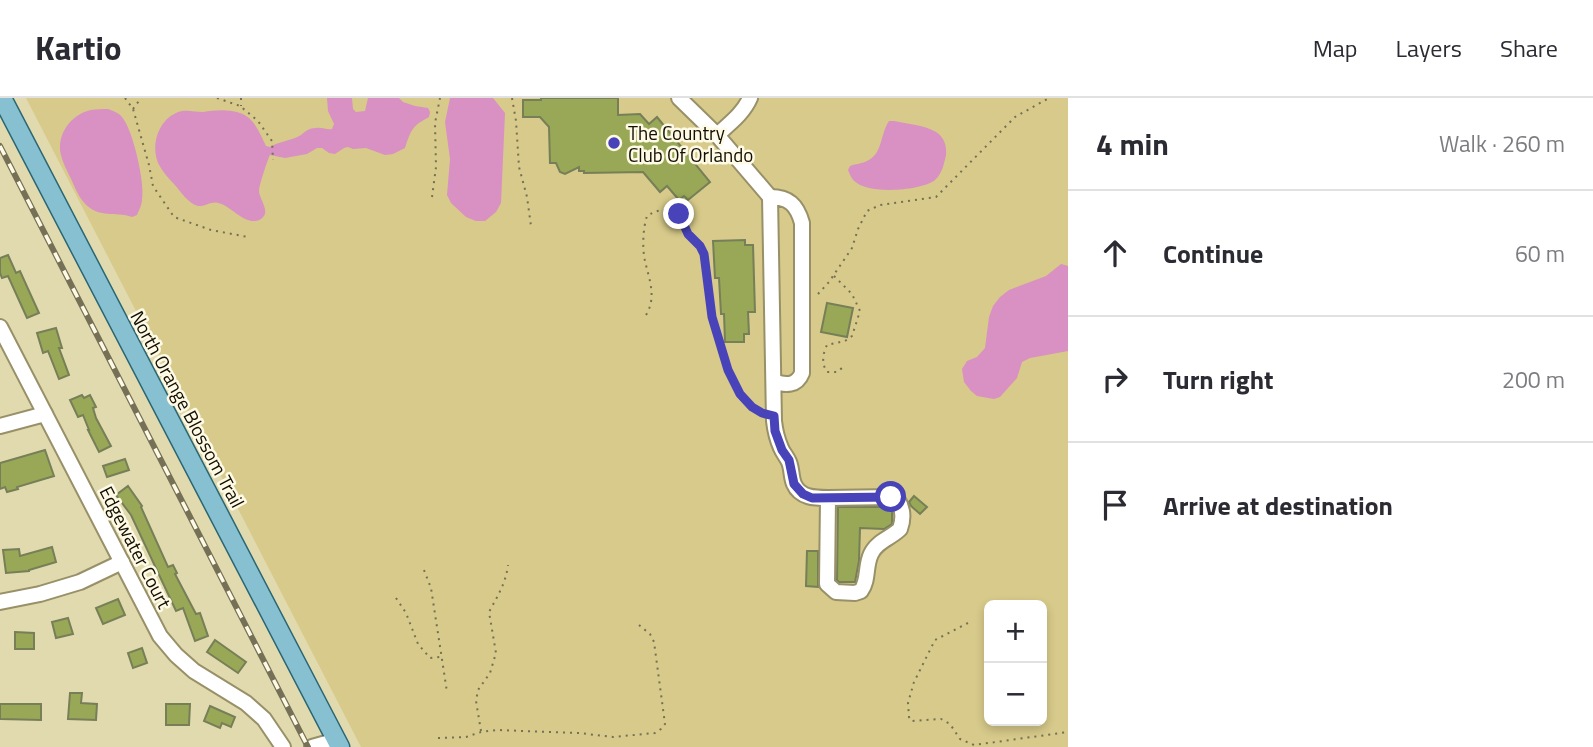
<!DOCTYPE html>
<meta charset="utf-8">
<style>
:root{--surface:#fff;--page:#f7f7f7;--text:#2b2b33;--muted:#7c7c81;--line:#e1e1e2}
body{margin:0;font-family:"Titillium Web",sans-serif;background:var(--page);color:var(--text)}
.controls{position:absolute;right:21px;bottom:21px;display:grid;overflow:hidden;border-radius:10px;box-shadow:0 4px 10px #0003}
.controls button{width:63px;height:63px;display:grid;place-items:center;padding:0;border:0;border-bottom:2px solid var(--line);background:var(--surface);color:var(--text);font:35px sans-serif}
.stop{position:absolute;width:21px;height:21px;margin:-16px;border:5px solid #4843b9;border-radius:50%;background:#fff}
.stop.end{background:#4843b9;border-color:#fff;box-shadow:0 2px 7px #0008}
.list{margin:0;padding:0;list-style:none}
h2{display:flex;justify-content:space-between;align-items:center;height:91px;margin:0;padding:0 28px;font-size:30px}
h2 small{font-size:23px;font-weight:400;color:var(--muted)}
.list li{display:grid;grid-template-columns:46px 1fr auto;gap:21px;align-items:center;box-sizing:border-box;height:126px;padding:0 28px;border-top:2px solid var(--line)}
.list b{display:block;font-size:26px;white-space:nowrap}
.list em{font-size:23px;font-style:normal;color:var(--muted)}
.icon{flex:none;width:38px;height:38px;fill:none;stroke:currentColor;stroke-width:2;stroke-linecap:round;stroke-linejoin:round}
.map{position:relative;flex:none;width:1068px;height:649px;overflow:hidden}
header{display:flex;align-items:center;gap:42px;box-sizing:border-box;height:98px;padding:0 35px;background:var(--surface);border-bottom:2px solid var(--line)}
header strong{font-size:33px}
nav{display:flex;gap:38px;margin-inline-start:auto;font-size:24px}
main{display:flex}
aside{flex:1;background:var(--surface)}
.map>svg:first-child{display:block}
.green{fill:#d7ca8a;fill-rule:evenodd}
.water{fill:#d990c2}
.building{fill:#98a856;stroke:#767f58;stroke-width:2}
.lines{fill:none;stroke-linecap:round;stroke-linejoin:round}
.minor-casing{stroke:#989068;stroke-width:18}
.major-casing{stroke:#2a6673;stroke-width:21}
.path{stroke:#757055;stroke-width:2;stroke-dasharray:2 5;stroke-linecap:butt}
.minor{stroke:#fff;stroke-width:14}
.major{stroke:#87c0d0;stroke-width:18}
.rail-casing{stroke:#767156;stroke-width:6}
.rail{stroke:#fefae5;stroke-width:3.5;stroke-dasharray:10;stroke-linecap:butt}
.route{stroke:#4843b9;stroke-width:9}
.poi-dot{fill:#4843b9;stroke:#fefae5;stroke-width:2.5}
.labels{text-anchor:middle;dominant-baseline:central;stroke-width:5;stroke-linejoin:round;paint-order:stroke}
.poi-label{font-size:19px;fill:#110e02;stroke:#fefae5;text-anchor:start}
.street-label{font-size:19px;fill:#110e02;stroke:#fefae5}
</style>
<header>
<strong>Kartio</strong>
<nav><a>Map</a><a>Layers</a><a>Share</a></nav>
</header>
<main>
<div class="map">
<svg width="1068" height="649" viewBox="0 0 1068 649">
<rect width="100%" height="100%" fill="#e2daaf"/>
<path class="green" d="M26,0h1042v649h-707zM989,507h53v116h-53z"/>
<g class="water">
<path d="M327,0h25l1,11 3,3 9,-1 3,-13h31l4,4 12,4 13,2 2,4 -1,5c-17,9 -18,13 -24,31l-12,6 -8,1 -19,-7 -13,1 -5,-2 -4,1 -9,6 -6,-1 -7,-5h-5l-10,6 -22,4 -15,-3c-2,3 -11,31 -11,35 -1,8 13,22 2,29 -15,9 -30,-14 -43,-16 -7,-2 -13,4 -20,3 -9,-2 -18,-15 -24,-22 -6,-6 -12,-13 -16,-21 -8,-20 2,-47 24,-52 7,-1 14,1 21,1 12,-2 26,-3 37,1 15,5 20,21 26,33l4,1c9,-6 22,-6 31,-12 5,-4 8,-7 15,-7 6,-1 11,2 16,1l2,-5 -6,-13z"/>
<path d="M450,0h43l12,15 -4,90 -5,9 -11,9h-9l-10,-4 -15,-14 -4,-8 3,-36 -5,-37z"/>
<path d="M108,11c5,2 11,4 14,8 11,13 23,66 20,82 0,6 -3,11 -5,16l-5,2c-13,-5 -30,0 -42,-9 -9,-6 -14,-18 -18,-27 -4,-9 -9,-17 -11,-26 -5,-20 10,-41 30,-45 5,-1 12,-1 17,-1z"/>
<path d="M889,23h5c13,3 31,4 42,11 8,5 11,14 10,23 -2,9 -4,19 -11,25 -14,11 -64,14 -78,3 -5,-3 -7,-8 -9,-13l2,-4c5,-2 11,-2 17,-5 16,-7 13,-27 22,-40z"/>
<path d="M1061,166l7,2v85l-38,7 -8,4 -5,16 -17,19 -6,2 -17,-3 -6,-5 -7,-9 -2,-13 5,-8 10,-4 8,-9 4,-31 4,-11 7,-9 9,-7 37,-14z"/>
</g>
<g class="building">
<path d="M541,0h77v17l22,-1 9,10 8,-7 53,65 -22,18 -4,-4 -5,4 -12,-14 -7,6 -17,-20 -59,1v-2h-5v-4l-14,7 -5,-2 -4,-9h-6l-1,-36 -9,-10h-17v-17h18z"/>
<path d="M745,142v5h8l2,67h-7l1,22h-5v8h-19l-1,-28h-3l-2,-36h-4l-2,-37z"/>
<path d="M8,157l8,18 4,-2 19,42 -12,5 -19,-42 -6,2 -2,-5v-15z"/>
<path d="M827,205l26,5 -6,29 -26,-5z"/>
<path d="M56,230l6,20h-3l10,27 -10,4 -11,-28 -5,2 -6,-20z"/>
<path d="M82,297l2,3 6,-3 6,12 -3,1 3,10 15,28 -12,6 -11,-22h1l-6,-15 -5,2 -8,-17z"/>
<path d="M45,352l9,26 -37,11 1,2 -11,3 -2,-5 -5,2v-26z"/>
<path d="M125,361l4,11 -22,7 -4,-11z"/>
<path d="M128,388l14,20 -1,1 27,60 5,-2 4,8 -2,1 21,40 4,-1 8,23 -13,5 -12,-33 -7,3 -45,-96 -15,-20z"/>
<path d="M914,398l13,11 -7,7 -9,-8 -2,-4z"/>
<path d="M838,409h52l2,5v12l-8,5 -24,-1 -1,33 -4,21h-16l-2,-2z"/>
<path d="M52,449l4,15 -27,8v1l-23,2 -3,-23 16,-1 1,7z"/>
<path d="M807,453h11v36l-12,-1z"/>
<path d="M118,501l7,16 -22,9 -7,-16z"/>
<path d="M68,520l5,16 -17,4 -4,-16z"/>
<path d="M15,534l19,1v16h-19z"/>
<path d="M215,542l31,22 -8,11 -31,-21z"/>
<path d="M142,550l5,15 -14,5 -5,-15z"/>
<path d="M70,595h12l-1,10 16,1 -1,16 -28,-1z"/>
<path d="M0,606h41v16l-41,-1z"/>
<path d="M166,606h24l-1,21h-23z"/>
<path d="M210,608l25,11 -4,10 -9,-4 -2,5 -16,-7z"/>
</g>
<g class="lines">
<g class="minor-casing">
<g id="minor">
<path d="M679,0l38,37 53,62"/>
<path d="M717,37c12,-11 26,-21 33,-37"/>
<path d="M0,229l160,309 16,19 18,16 52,32 18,16 19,28"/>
<path d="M774,283c11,5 23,5 28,-8v-150c-5,-18 -13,-26 -32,-26l4,224c1,9 3,18 7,27 2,5 6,9 8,14 3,7 2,15 5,22 6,14 21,14 34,14l-1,86 9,8 19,1 6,-2c8,-11 4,-25 10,-37 6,-13 20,-16 29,-25 4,-11 3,-21 -3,-30l-6,-2 -63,1"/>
<path d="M0,328l45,-12"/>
<path d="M0,504l40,-8 40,-12 42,-20"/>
<path d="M312,649l25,-7"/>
</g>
</g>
<g class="major-casing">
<path id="major" d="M2,0l338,649"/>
</g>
<g class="path">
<path d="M125,0l8,11 16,56 4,21 21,31 37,13 37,7"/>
<path d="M217,0l23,8 18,15 14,20 1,19"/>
<path d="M241,0v8"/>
<path d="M512,0l4,23 3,46 8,30 4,29"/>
<path d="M133,11l8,-11"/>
<path d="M432,99l4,-30 -1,-44 5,-25"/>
<path d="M834,178l18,18 8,17 -8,25 -7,5 -18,4c-4,8 -6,18 0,27h10l5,-4"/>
<path d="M818,196l11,-12 23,-34 6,-19 9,-18 13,-6 56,-8 79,-80 34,-19"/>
<path d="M646,217c11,-18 3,-36 -1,-54 -3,-13 -2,-33 2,-45 9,-6 17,-7 28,-6 6,6 7,13 11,20 5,9 13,14 18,24l8,63 16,53 12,24 12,13 10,6"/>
<path d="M424,472l7,18 16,104"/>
<path d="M396,500l10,15 12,31 12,14 10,-1"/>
<path d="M968,525l-33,17 -21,42 -6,21 1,14 2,4 30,-2 9,5 10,15 14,6 94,-13"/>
<path d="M481,633l-5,-30 2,-11 12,-17 6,-20 -7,-41c8,-15 17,-29 19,-47"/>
<path d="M438,640l28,-1 15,-5 16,-2 82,3 34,4 42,-4 6,-4 4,-5 -11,-82 -4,-8 -11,-9"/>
</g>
<use href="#minor" class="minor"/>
<use href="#major" class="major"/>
<g class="rail-casing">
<path id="rail" d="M0,48l308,601"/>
</g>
<use href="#rail" class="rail"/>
</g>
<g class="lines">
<path class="route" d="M679,116l9,20 12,12 4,8 8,63 16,53 12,24 12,13 10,6 12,3 1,15 7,19 7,10 5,24 9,10 9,4 79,-1"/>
</g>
<circle class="poi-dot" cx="614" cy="45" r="7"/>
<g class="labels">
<g class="poi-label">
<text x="628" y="34">The Country<tspan x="628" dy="22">Club Of Orlando</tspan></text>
</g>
<g class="street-label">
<text transform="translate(188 311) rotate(62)">North Orange Blossom Trail</text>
<text transform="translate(136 449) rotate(63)">Edgewater Court</text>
</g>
</g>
</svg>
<div class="controls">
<button>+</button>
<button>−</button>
</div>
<div class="stop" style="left:891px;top:399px"></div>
<div class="stop end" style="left:679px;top:116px"></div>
</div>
<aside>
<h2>4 min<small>Walk · 260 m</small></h2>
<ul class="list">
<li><svg class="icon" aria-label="ahead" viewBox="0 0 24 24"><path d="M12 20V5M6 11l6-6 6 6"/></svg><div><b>Continue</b></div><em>60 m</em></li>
<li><svg class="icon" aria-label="right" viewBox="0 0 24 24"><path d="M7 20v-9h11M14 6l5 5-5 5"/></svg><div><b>Turn right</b></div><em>200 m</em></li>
<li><svg class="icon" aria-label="arrive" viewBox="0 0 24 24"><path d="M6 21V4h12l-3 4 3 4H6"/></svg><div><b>Arrive at destination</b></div></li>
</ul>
</aside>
</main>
